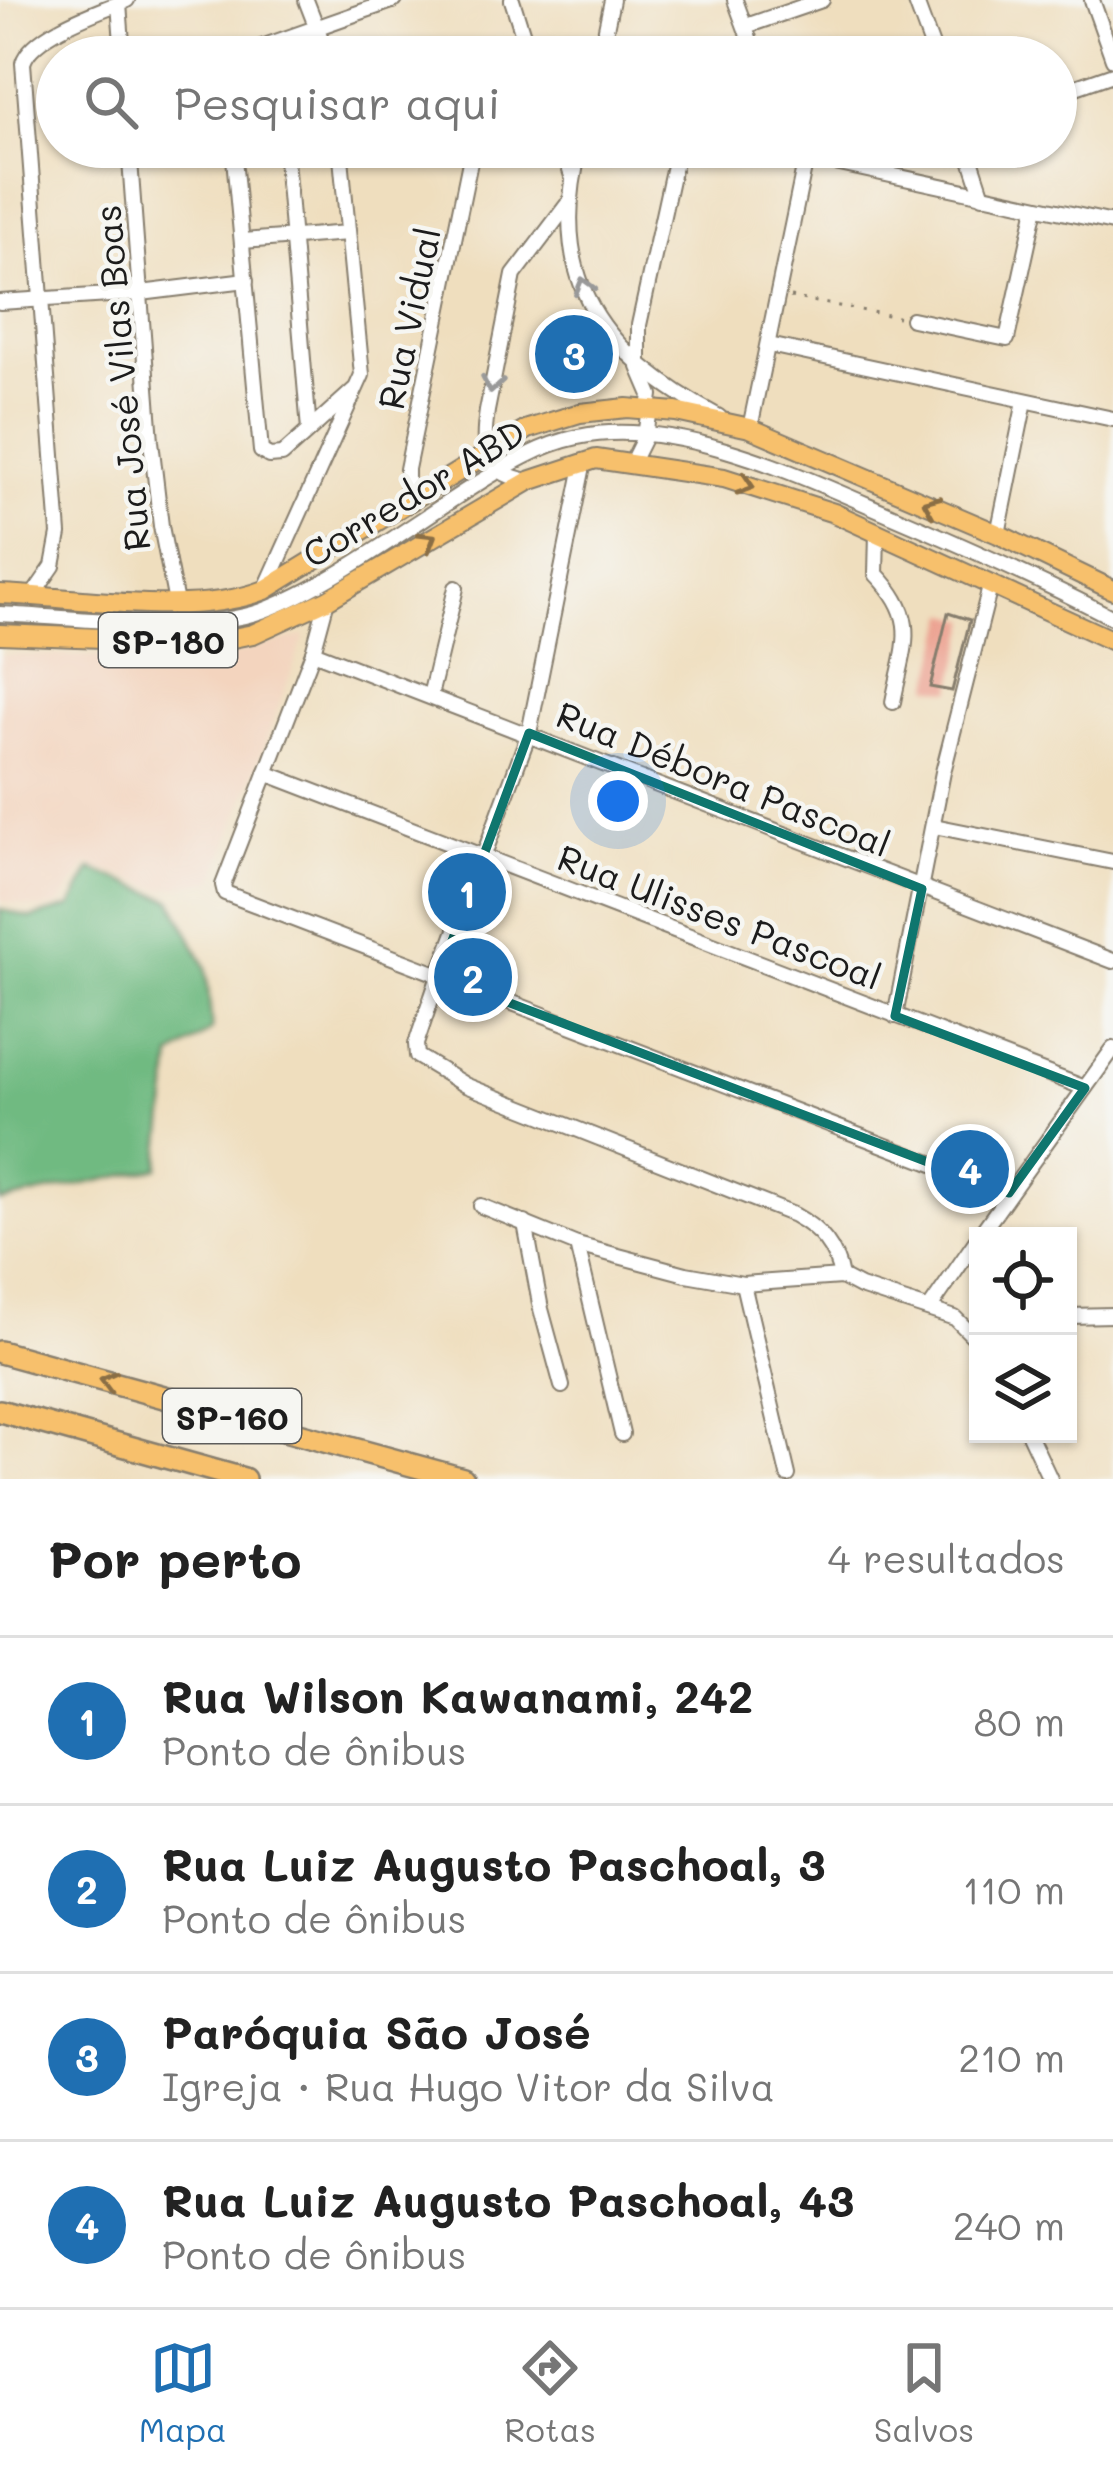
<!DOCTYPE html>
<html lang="pt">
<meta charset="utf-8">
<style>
:root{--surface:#fff;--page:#f2f2f2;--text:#222;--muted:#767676;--line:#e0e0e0;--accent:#1f6fb2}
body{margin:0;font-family:Mali,sans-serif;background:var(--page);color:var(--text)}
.controls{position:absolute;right:36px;bottom:36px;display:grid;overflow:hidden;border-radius:0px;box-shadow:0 3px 9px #0004}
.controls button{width:108px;height:108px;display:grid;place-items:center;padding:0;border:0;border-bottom:3px solid var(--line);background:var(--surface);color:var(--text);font:60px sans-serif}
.you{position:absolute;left:618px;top:801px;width:42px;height:42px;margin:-30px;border:9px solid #fff;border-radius:50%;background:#1a73e8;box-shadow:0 0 0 18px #1a73e833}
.badge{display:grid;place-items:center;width:78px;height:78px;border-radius:50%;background:var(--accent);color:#fff;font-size:39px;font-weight:700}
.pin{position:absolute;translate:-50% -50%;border:6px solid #fff;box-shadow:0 3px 12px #0006}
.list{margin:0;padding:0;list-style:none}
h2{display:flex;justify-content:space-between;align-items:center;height:156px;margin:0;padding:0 48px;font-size:51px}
h2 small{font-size:39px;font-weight:400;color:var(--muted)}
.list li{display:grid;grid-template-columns:78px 1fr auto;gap:36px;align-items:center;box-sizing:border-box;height:168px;padding:0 48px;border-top:3px solid var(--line)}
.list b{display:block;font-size:45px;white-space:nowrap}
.list p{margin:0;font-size:39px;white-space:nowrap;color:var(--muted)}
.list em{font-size:39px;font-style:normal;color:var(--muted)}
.icon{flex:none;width:66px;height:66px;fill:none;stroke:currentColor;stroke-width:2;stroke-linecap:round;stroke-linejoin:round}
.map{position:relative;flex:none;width:1113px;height:1479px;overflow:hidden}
.search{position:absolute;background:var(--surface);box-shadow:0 3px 9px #0004;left:36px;right:36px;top:36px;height:132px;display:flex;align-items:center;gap:30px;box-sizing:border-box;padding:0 42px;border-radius:66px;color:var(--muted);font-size:45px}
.sheet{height:828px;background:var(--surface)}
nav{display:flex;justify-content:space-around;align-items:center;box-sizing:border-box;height:168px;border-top:3px solid var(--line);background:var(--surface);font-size:33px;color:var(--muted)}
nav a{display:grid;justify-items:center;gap:6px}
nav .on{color:var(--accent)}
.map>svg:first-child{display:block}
.built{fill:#f3d4be}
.forest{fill:#70ba81;stroke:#466b4e;stroke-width:3}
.building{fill:#eca08f}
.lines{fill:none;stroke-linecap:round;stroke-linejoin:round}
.minor-casing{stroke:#867d6d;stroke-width:18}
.major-casing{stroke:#867d6d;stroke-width:22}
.highway-casing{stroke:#867d6d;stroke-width:26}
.path{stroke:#867d6d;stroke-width:3;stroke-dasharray:3 9;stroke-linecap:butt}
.minor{stroke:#fff;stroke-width:14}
.major{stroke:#f7c06c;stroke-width:18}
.highway{stroke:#f7c06c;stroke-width:21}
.oneway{stroke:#999}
.oneway2{stroke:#8a6e44}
.marked{fill:none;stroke:#0f766e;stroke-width:9;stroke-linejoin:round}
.labels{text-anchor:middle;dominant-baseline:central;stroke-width:9;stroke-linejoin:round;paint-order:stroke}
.shield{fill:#f6f6f2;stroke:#5d5d5c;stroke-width:3}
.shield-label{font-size:33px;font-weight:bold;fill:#1c1c1c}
.street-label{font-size:36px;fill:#1c1c1c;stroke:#f6f6f2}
</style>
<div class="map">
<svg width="1113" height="1479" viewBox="0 0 1113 1479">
<rect width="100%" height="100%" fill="#f6f6f2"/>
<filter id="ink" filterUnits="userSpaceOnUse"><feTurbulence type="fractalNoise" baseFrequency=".00833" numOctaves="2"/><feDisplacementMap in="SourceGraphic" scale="24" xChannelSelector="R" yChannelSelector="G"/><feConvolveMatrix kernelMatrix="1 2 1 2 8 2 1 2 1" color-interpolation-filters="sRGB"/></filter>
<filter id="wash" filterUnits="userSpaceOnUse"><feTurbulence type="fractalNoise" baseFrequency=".004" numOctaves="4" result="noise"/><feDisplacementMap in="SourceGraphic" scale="48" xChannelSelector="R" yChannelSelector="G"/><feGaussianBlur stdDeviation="2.7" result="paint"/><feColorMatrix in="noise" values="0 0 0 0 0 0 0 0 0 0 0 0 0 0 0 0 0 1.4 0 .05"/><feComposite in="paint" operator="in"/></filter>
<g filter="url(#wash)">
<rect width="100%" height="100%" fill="#efdebe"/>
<path class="built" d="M305,635l-91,246 -52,8 -75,-25 -28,41 -16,4 -43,-8v-246l218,3z"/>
<path class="forest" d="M91,869l81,31 34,68 6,62 -40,27 -13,111 -159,34v-293l31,9 40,-11z"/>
<g id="blocks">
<g class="building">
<path d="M555,334l41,18 2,5 -5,11 -13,2 -31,-10z"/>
<path d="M948,613l22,7 -18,71 -22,-4z"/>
</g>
</g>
</g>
<g filter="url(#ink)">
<use href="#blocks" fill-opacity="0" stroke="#867d6d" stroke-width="3"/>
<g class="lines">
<g class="minor-casing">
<g id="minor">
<path d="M306,0l22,57"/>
<path d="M512,0l18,57"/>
<path d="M735,0l21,57"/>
<path d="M915,0l21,57"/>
<path d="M1092,0l21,59"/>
<path d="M119,3l4,54"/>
<path d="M746,26l76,-26"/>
<path d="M233,57l162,-57"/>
<path d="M600,57l12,-57"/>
<path d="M1056,94l57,-20"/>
<path d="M129,147l22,294 10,85 15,77"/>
<path d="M233,147l28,304 8,5 13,-1 72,-65"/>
<path d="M285,147l24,283"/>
<path d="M562,147l10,29"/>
<path d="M580,147c-35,135 24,208 139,270"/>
<path d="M761,147l352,76"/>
<path d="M967,147l16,49"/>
<path d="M243,241l105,-8"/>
<path d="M0,302l141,-9 105,-13"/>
<path d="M912,319l95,20 29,-132"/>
<path d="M769,345l344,74"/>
<path d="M750,428l56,-270"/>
<path d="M584,461l-55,272 -90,243 -23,68 1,12 48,29 329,130c26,14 42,33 47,62"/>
<path d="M632,462l13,-26 6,-41 -12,-28v-42l39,-178"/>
<path d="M529,481c-45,-8 -48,-29 -42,-70l27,-136 53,-70"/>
<path d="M413,500l-6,-12v-19l66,-322"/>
<path d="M877,532l-1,42c45,46 28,71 17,128"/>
<path d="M998,534l27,-133"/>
<path d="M266,588l96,-213 -22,-228"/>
<path d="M33,595l20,-29 6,-32 -36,-471c8,-29 76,-52 104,-63"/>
<path d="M327,600l-14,52 -90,233 2,8 784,300"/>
<path d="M0,614c69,3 200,20 262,-3 70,-26 146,-84 210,-124 34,-21 67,-42 106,-50 98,-21 225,40 313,78 75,32 150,65 222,103"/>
<path d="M313,652l800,309"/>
<path d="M430,696l26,-108"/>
<path d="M266,773l819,315"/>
<path d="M934,826l179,36"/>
<path d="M895,1016l48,-244 48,-189"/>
<path d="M481,1206l96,39 109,29 57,10 98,-7 19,10 95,31 23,23"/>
<path d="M525,1223l16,86 21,77"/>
<path d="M979,1236l134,-187"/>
<path d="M577,1245l45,189"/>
<path d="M743,1284l45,191"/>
<path d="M930,1308l48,-70"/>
<path d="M1068,1316l45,-1"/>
<path d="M1029,1434l21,45"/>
</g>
</g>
<g class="major-casing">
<g id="major">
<path d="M0,594c78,3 193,24 265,-4l263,-161 52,-16 47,-5 49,4 74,16 248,106 115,56"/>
<path d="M0,634l179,7h39l35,-7 74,-34 202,-119 67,-22 128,19 110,35 279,128"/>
</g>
</g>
<g class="highway-casing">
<g id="highway">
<path d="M0,1352l463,127"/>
<path d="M0,1411l244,68"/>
</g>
</g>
<path class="path" d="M790,297l108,20"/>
<use href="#minor" class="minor"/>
<use href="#major" class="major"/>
<use href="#highway" class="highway"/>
</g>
<defs><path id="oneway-chevron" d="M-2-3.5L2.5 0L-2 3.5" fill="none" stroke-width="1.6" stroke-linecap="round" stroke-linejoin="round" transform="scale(3)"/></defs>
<g class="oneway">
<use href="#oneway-chevron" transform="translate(584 286) rotate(-106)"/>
<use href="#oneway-chevron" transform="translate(492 385) rotate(100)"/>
</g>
<g class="oneway2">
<use href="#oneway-chevron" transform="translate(746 485) rotate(18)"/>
<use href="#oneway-chevron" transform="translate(931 505) rotate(-157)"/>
<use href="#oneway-chevron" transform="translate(428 540) rotate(-31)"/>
<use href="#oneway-chevron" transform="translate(108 1381) rotate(-165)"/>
</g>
</g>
<path class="marked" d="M529,733l393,156 -27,127 190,72 -76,105 -570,-217z"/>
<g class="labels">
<g class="shield">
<rect x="99" y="613" width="138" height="54" rx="9"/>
<rect x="163" y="1389" width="138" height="54" rx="9"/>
</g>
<g class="shield-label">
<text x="168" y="640">SP-180</text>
<text x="232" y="1416">SP-160</text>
</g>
<g class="street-label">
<text transform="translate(408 318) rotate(-78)">Rua Vidual</text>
<text transform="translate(121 378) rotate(-95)">Rua José Vilas Boas</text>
<text transform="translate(413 492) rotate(-31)">Corredor ABD</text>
<text transform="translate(724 778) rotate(22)">Rua Débora Pascoal</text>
<text transform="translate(720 916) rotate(21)">Rua Ulisses Pascoal</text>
</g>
</g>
</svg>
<div class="controls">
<button><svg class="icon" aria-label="locate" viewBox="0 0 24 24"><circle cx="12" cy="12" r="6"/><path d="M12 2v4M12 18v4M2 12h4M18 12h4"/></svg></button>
<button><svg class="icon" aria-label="layers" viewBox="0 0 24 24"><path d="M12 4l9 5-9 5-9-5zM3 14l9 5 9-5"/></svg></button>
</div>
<div class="you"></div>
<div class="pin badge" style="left:467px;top:892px">1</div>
<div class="pin badge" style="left:473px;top:977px">2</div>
<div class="pin badge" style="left:574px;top:354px">3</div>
<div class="pin badge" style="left:970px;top:1169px">4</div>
<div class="search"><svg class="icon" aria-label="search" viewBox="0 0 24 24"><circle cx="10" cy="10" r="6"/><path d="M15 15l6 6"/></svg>Pesquisar aqui</div>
</div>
<section class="sheet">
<h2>Por perto<small>4 resultados</small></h2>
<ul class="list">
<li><span class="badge">1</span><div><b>Rua Wilson Kawanami, 242</b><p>Ponto de ônibus</p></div><em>80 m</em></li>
<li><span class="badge">2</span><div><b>Rua Luiz Augusto Paschoal, 3</b><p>Ponto de ônibus</p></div><em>110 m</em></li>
<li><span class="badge">3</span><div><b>Paróquia São José</b><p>Igreja · Rua Hugo Vitor da Silva</p></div><em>210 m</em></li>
<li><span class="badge">4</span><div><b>Rua Luiz Augusto Paschoal, 43</b><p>Ponto de ônibus</p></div><em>240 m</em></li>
</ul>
</section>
<nav>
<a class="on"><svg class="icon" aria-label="map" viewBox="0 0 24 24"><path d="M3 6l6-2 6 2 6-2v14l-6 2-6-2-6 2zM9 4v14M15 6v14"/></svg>Mapa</a>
<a><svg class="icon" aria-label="directions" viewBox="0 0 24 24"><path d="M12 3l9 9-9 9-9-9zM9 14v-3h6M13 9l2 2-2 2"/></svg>Rotas</a>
<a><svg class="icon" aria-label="saved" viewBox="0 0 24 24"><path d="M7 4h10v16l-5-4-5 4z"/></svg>Salvos</a>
</nav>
